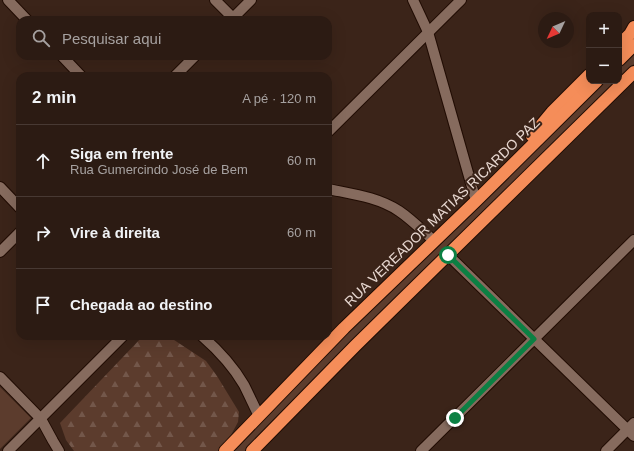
<!DOCTYPE html>
<html lang="pt">
<meta charset="utf-8">
<style>
:root{--surface:#2c1b13;--page:#34241c;--text:#f1f3f6;--muted:#a6a1a0;--line:#483933}
body{margin:0;font-family:Helvetica,sans-serif;background:var(--page);color:var(--text)}
.controls{position:absolute;right:12px;top:12px;display:grid;overflow:hidden;border-radius:8px;box-shadow:0 4px 16px #0002}
.controls button{width:36px;height:36px;display:grid;place-items:center;padding:0;border:0;border-bottom:1px solid var(--line);background:var(--surface);color:var(--text);font:20px sans-serif}
.compass{position:absolute;left:538px;top:12px;width:36px;height:36px;border-radius:50%;background:var(--surface);box-shadow:0 4px 16px #0002;rotate:226deg}
.stop{position:absolute;width:12px;height:12px;margin:-9px;border:3px solid #0b8043;border-radius:50%;background:#fff}
.stop.end{background:#0b8043;border-color:#fff;box-shadow:0 1px 4px #0008}
.list{margin:0;padding:0;list-style:none}
h2{display:flex;justify-content:space-between;align-items:center;height:52px;margin:0;padding:0 16px;font-size:17px}
h2 small{font-size:13px;font-weight:400;color:var(--muted)}
.list li{display:grid;grid-template-columns:26px 1fr auto;gap:12px;align-items:center;box-sizing:border-box;height:72px;padding:0 16px;border-top:1px solid var(--line)}
.list b{display:block;font-size:15px;white-space:nowrap}
.list p{margin:0;font-size:13px;white-space:nowrap;color:var(--muted)}
.list em{font-size:13px;font-style:normal;color:var(--muted)}
.icon{flex:none;width:22px;height:22px;fill:none;stroke:currentColor;stroke-width:2;stroke-linecap:round;stroke-linejoin:round}
.map{position:relative;flex:none;width:634px;height:451px;overflow:hidden}
.search{position:absolute;background:var(--surface);box-shadow:0 4px 16px #0002;left:16px;top:16px;width:316px;height:44px;display:flex;align-items:center;gap:10px;box-sizing:border-box;padding:0 14px;border-radius:12px;color:var(--muted);font-size:15px}
.panel{position:absolute;background:var(--surface);box-shadow:0 4px 16px #0002;left:16px;top:72px;width:316px;height:268px;border-radius:12px}
.map>svg:first-child{display:block}
.green{fill:#5c3c2d}
.forest{fill:url(#forest-firs)}
.lines{fill:none;stroke-linecap:round;stroke-linejoin:round}
.minor-casing{stroke:#210c03;stroke-width:12}
.highway-casing{stroke:#210c03;stroke-width:14}
.minor{stroke:#866b5e;stroke-width:10}
.highway{stroke:#f58d59;stroke-width:12}
.route{stroke:#0b8043;stroke-width:5}
.labels{text-anchor:middle;dominant-baseline:central;stroke-width:4;stroke-linejoin:round;paint-order:stroke}
.street-label{font-size:14px;fill:#e8d8d1;stroke:#3b2419}
</style>
<div class="map">
<svg width="634" height="451" viewBox="0 0 634 451">
<defs>
<pattern id="forest-firs" width="22" height="20" patternUnits="userSpaceOnUse"><rect width="22" height="20" fill="#5c3c2d"/><path d="M5 1l3.5 6h-7zM16 11l3.5 6h-7z" fill="#73574a"/></pattern>
</defs>
<rect width="100%" height="100%" fill="#3b2419"/>
<g class="green">
<path d="M634,51v13l-15,15v-13z"/>
<path d="M604,81h13l-172,170 -93,90 -107,110h-11l112,-117 93,-88z"/>
<path d="M0,387l31,31 -31,31z"/>
</g>
<path class="forest" d="M143,336h25l38,25 11,15 22,36 -1,10 -7,13 -13,16h-144l-8,-11 -6,-17z"/>
<g class="lines">
<g class="minor-casing">
<g id="minor">
<path d="M8,0l19,20"/>
<path d="M215,0l18,18"/>
<path d="M413,0l15,32 48,169"/>
<path d="M231,20l20,-20"/>
<path d="M62,56l19,20"/>
<path d="M175,76l20,-20"/>
<path d="M328,132l133,-132"/>
<path d="M0,187l20,21"/>
<path d="M328,189c24,5 50,8 71,22 12,8 24,20 35,30"/>
<path d="M0,252l20,-20"/>
<path d="M448,255l186,181"/>
<path d="M202,336c16,14 31,30 42,49 5,10 10,21 15,31"/>
<path d="M0,377l41,42 12,22 6,10"/>
<path d="M8,451l115,-115"/>
<path d="M421,451l213,-211"/>
<path d="M606,451l28,-28"/>
</g>
</g>
<g class="highway-casing">
<g id="highway">
<path d="M619,45l11,-11 4,-7"/>
<path d="M619,60l15,-15"/>
<path d="M532,136l20,-24 37,-37"/>
<path d="M225,451l119,-123 132,-127 121,-120"/>
<path d="M252,451l103,-105 279,-274"/>
</g>
</g>
<use href="#minor" class="minor"/>
<use href="#highway" class="highway"/>
</g>
<g class="lines">
<path class="route" d="M448,255l86,84 -79,79"/>
</g>
<g class="labels">
<g class="street-label">
<text transform="translate(442 212) rotate(-44)">RUA VEREADOR MATIAS RICARDO PAZ</text>
</g>
</g>
</svg>
<div class="controls">
<button>+</button>
<button>−</button>
</div>
<svg class="compass" viewBox="-18 -18 36 36"><path d="M0-13l5 13h-10z" fill="#e53935"/><path d="M0 13l5-13h-10z" fill="#a6a1a0"/></svg>
<div class="stop" style="left:448px;top:255px"></div>
<div class="stop end" style="left:455px;top:418px"></div>
<div class="search"><svg class="icon" aria-label="search" viewBox="0 0 24 24"><circle cx="10" cy="10" r="6"/><path d="M15 15l6 6"/></svg>Pesquisar aqui</div>
<section class="panel">
<h2>2 min<small>A pé · 120 m</small></h2>
<ul class="list">
<li><svg class="icon" aria-label="ahead" viewBox="0 0 24 24"><path d="M12 20V5M6 11l6-6 6 6"/></svg><div><b>Siga em frente</b><p>Rua Gumercindo José de Bem</p></div><em>60 m</em></li>
<li><svg class="icon" aria-label="right" viewBox="0 0 24 24"><path d="M7 20v-9h11M14 6l5 5-5 5"/></svg><div><b>Vire à direita</b></div><em>60 m</em></li>
<li><svg class="icon" aria-label="arrive" viewBox="0 0 24 24"><path d="M6 21V4h12l-3 4 3 4H6"/></svg><div><b>Chegada ao destino</b></div></li>
</ul>
</section>
</div>
